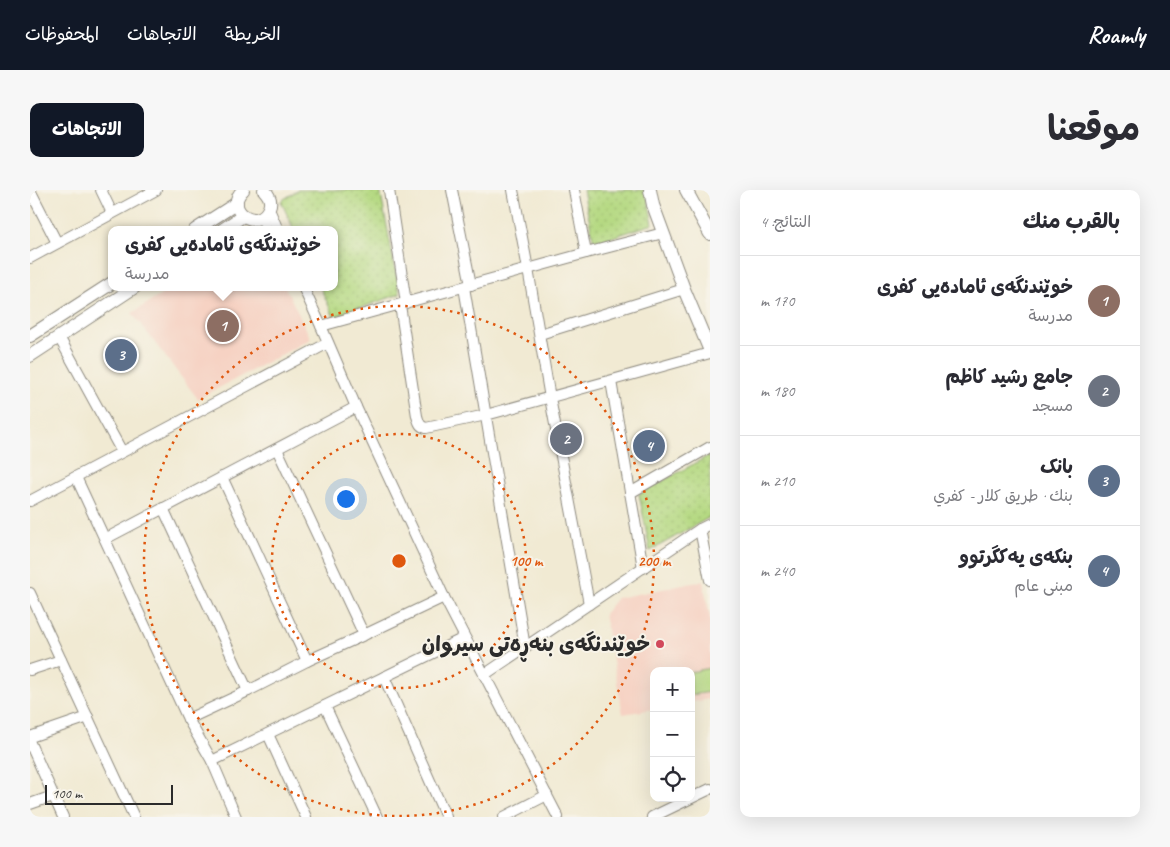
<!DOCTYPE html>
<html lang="ar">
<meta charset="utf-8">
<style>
:root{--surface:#fff;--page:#f7f7f7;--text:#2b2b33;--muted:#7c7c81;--line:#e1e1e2;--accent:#111827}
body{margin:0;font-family:Caveat,"Playpen Sans Arabic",sans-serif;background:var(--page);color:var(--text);direction:rtl}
.controls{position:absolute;right:15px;bottom:15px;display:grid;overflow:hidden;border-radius:10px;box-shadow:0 5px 20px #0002}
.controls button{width:45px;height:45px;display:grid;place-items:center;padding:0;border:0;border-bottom:1px solid var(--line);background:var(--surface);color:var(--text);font:25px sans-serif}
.scale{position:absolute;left:15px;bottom:12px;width:128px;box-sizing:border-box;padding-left:5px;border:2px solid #2b2b2b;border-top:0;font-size:14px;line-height:18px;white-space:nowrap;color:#2b2b2b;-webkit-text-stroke:4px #f7f3e8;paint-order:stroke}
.you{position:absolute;left:315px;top:308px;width:18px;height:18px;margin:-12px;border:4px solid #fff;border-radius:50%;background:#1a73e8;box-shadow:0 0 0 8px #1a73e833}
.badge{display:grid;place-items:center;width:32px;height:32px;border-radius:50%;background:var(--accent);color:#fff;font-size:16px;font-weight:700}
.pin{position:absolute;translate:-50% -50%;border:2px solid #fff;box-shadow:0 1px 5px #0006}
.popup{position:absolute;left:78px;top:36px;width:230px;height:65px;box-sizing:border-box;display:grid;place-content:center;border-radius:10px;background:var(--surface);filter:drop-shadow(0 1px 4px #0005);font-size:16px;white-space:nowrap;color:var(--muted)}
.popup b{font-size:19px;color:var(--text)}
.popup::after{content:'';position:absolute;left:50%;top:100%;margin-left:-10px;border:10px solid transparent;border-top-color:var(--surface)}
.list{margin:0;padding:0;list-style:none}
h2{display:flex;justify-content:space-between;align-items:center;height:65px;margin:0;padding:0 20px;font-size:21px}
h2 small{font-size:16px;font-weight:400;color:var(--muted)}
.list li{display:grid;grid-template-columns:32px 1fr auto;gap:15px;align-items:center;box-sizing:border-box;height:90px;padding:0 20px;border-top:1px solid var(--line)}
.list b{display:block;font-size:19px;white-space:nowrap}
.list p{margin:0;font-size:16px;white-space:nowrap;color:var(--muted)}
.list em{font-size:16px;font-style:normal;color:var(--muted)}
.icon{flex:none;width:28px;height:28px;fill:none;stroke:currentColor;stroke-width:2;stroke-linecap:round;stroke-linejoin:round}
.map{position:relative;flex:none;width:680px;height:627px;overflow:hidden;direction:ltr;border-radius:10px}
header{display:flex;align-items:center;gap:30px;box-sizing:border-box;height:70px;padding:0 25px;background:var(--accent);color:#fff}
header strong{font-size:24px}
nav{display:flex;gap:28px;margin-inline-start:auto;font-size:18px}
.intro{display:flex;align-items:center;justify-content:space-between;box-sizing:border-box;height:120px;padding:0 30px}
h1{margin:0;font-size:35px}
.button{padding:12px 22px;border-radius:10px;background:var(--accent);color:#fff;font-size:18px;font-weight:700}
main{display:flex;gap:30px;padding:0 30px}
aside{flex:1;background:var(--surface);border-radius:10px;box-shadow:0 5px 20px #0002}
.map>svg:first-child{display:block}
.built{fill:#f6d2c3}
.grass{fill:#b5d982;stroke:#708256}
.park{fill:url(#park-dots);stroke:#708256}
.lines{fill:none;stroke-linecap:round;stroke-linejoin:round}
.minor-casing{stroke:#8e8a7f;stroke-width:12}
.major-casing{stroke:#8e8a7f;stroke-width:14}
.minor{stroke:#fff;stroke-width:10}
.major{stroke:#fff;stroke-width:12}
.ring{fill:none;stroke:#df570e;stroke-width:2.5;stroke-dasharray:2.5 5}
.poi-dot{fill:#d1495b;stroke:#f7f3e8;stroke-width:2}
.labels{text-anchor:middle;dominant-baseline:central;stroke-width:4;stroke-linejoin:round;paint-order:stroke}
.poi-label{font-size:21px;font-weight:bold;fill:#2b2b2b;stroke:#f7f3e8;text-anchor:end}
.centre{fill:#df570e;stroke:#f7f3e8;stroke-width:2.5}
.ring-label{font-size:15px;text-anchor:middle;font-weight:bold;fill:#df570e;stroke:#f7f3e8;stroke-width:4;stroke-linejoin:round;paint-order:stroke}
</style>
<header>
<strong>Roamly</strong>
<nav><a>الخريطة</a><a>الاتجاهات</a><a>المحفوظات</a></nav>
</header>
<div class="intro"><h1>موقعنا</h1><a class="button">الاتجاهات</a></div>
<main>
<aside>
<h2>بالقرب منك<small>النتائج: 4</small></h2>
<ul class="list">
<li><span class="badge" style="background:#8d6e63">1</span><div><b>خوێندنگەی ئامادەیی کفری</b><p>مدرسة</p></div><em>170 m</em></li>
<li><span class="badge" style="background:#6b7280">2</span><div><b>جامع رشيد كاظم</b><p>مسجد</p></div><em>180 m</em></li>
<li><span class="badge" style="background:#5c6f8a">3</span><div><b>بانک</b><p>بنك · طريق كلار - كفري</p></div><em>210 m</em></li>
<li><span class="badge" style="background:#5c6f8a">4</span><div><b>بنکەی یەکگرتوو</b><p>مبنى عام</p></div><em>240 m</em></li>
</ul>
</aside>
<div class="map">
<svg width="680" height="627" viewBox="0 0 680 627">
<defs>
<pattern id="park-dots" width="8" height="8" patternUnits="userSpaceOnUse" patternTransform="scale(1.25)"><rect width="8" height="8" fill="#b5d982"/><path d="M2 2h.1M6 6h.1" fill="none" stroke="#9cba70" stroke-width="1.8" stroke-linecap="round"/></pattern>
</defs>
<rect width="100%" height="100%" fill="#f7f3e8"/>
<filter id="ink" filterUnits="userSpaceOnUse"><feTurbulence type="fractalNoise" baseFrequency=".02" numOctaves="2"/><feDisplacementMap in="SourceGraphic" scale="10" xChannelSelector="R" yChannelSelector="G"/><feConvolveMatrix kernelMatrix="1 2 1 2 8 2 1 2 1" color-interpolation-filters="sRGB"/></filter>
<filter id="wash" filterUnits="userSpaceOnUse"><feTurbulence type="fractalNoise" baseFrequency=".0096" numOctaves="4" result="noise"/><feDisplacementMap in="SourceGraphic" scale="20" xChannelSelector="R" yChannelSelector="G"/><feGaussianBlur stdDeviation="1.12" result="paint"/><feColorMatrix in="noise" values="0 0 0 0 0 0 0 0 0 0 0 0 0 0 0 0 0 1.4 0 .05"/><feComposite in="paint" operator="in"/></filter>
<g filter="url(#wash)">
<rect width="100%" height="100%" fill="#f1ead3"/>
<g class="built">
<path d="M144,97h111l26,52 -113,60 -66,-86z"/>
<path d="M673,391l7,37v81l-19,3v-31h-37v38l-31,5 -19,-100 13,-16z"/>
</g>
<path class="grass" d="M680,478v24l-19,3v-23z"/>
<g class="park">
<path d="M268,0h82l20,104 -66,23 -14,-30h14v-57h-40l-13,-29z"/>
<path d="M553,0h63l7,34 -59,19z"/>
<path d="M680,265v62l-60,34 -11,-57z"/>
</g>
</g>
<g filter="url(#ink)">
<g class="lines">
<g class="minor-casing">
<g id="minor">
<path d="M0,0l27,53"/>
<path d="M71,0l11,23"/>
<path d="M359,0l17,113"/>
<path d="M422,0l19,95"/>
<path d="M483,0l15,79 22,129 39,206"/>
<path d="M544,0l12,63 77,-20"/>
<path d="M239,19l9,21"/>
<path d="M231,27l7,13"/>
<path d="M0,68l126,-68"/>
<path d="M273,97l18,39 35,81 88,190 114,220"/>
<path d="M434,97l61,360"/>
<path d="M370,115l17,111c2,6 2,10 9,12l60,-13 224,-62"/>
<path d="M291,136l265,-73"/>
<path d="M510,144l144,-45"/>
<path d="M29,147l63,115"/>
<path d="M581,191l32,187"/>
<path d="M247,259l87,186"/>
<path d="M46,287l112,242 24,42 24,56"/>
<path d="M192,287l85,184"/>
<path d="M600,303l80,-46"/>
<path d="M0,311l298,-158"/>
<path d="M133,318l85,183"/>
<path d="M670,339l10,51"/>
<path d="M75,349l251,-132"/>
<path d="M0,403l104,224"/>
<path d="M0,480l31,-10"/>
<path d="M454,485l216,-146 10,-5"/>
<path d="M354,487l62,140"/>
<path d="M295,516l52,111"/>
<path d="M158,529l60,-28 59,-30 57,-26 80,-38"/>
<path d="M238,544l38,83"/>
<path d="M0,547l58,-20"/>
<path d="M0,553l33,74"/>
<path d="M182,571l252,-123"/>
<path d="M0,614l23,-8"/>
<path d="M474,627l43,-22"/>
<path d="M622,627l58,-28"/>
</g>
</g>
<g class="major-casing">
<g id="major">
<path d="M213,0c-21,20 16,43 26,18 3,-7 0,-13 -5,-18"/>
<path d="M620,0l3,15 31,84 26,62"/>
<path d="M656,0l24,44"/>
<path d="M165,40l42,-27"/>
<path d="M192,40l21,-14"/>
<path d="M0,146l82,-53"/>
<path d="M0,166l105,-69"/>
</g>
</g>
<use href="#minor" class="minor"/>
<use href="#major" class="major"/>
</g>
</g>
<g class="ring">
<circle cx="369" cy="371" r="127"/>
<circle cx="369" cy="371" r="255"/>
</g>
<circle class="poi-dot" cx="630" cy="454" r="5"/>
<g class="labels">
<g class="poi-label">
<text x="620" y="454">خوێندنگەی بنەڕەتی سیروان</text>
</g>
</g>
<circle cx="369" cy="371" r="8" class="centre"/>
<g class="ring-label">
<text x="496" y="376">100 m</text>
<text x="624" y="376">200 m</text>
</g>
</svg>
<div class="controls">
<button>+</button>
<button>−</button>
<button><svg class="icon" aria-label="locate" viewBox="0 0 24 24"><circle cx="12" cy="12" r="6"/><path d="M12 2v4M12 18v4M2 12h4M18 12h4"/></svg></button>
</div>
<div class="scale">100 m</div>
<div class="you"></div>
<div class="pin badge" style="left:193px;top:136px;background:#8d6e63">1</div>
<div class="popup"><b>خوێندنگەی ئامادەیی کفری</b>مدرسة</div>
<div class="pin badge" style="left:536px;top:249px;background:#6b7280">2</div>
<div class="pin badge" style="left:91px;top:165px;background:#5c6f8a">3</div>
<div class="pin badge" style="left:619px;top:256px;background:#5c6f8a">4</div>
</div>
</main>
